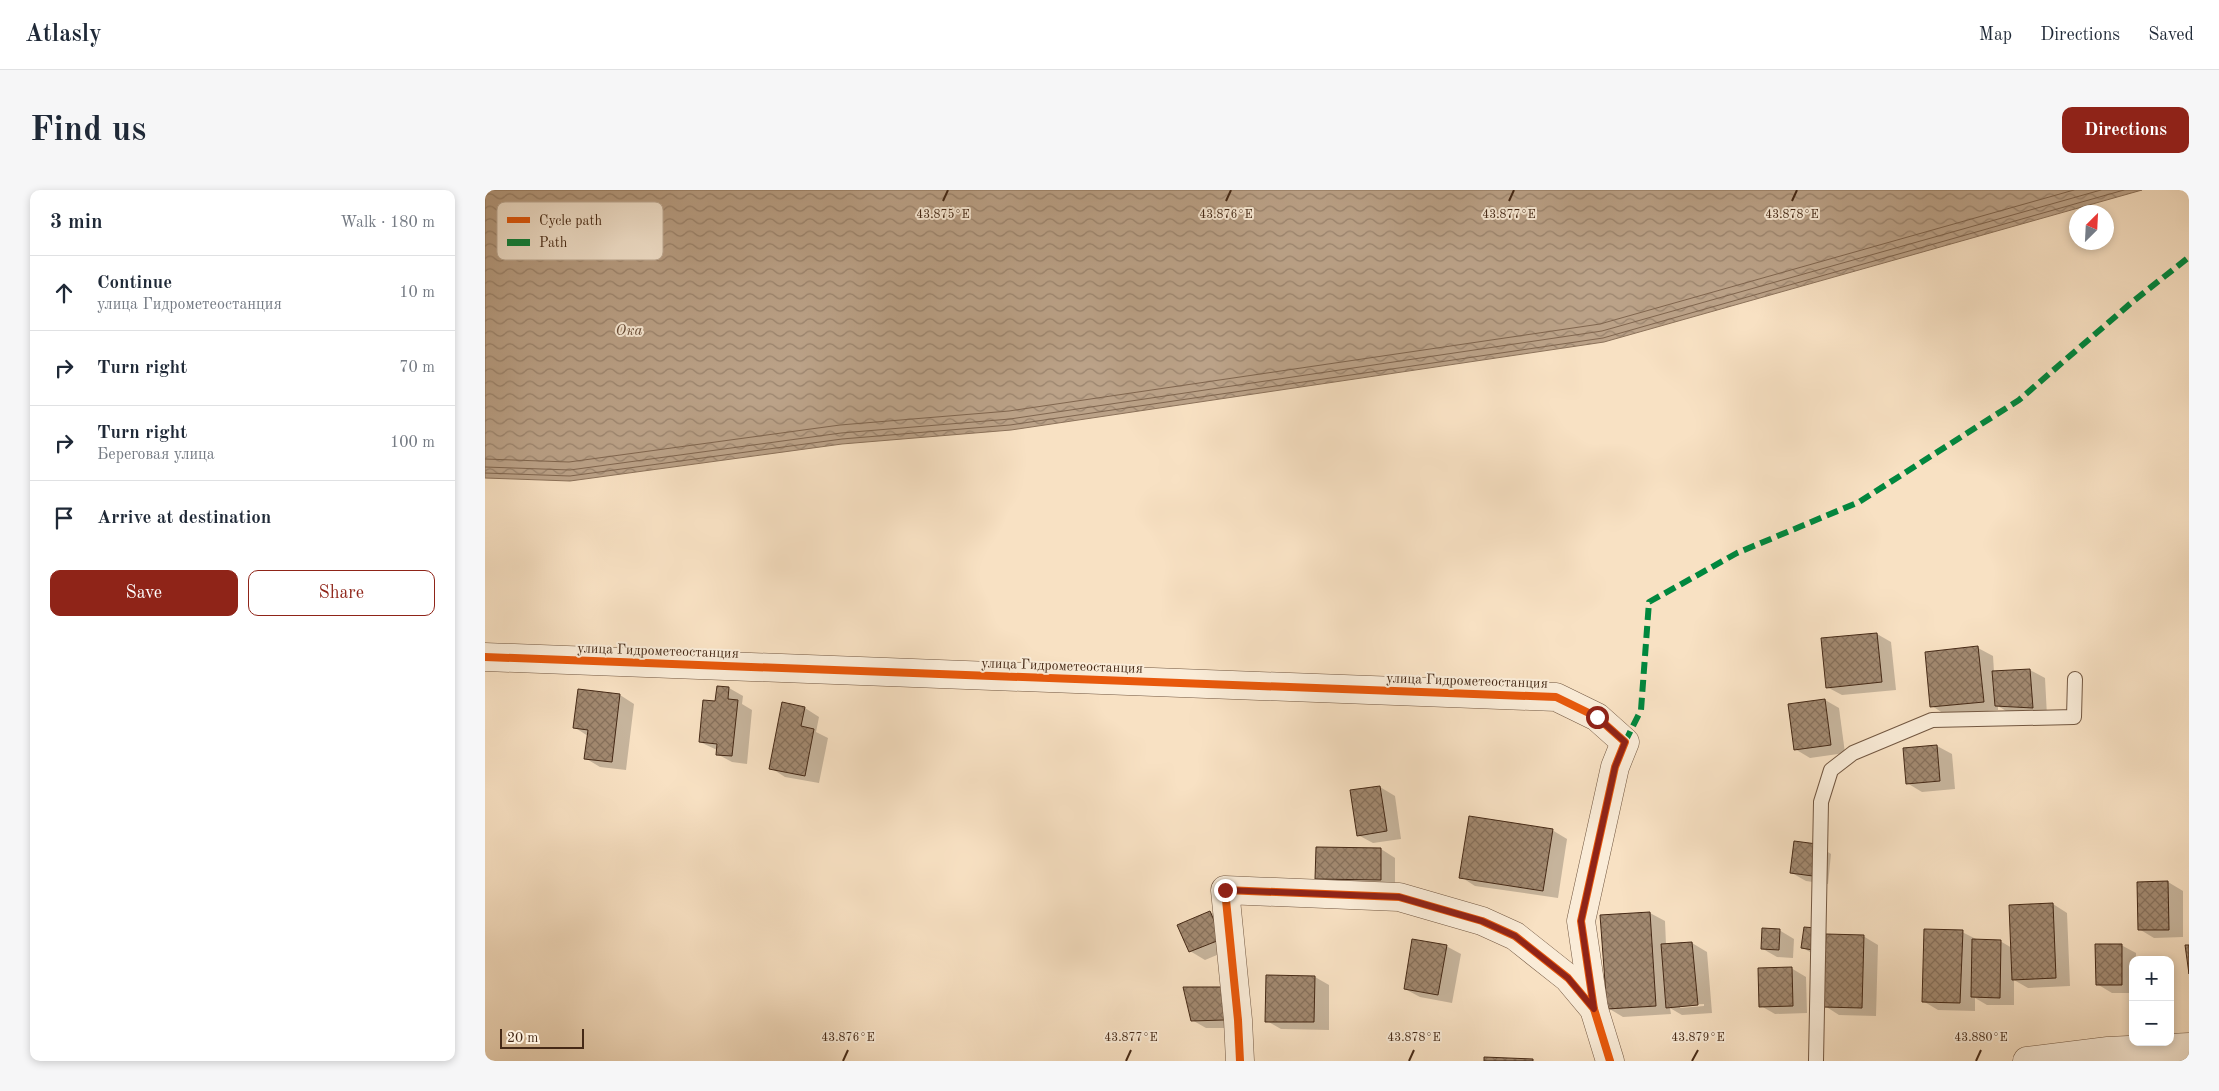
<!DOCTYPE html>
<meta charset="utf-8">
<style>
:root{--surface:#fff;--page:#f6f6f7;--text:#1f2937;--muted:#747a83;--line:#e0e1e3;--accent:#8f2418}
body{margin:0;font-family:"Old Standard TT",serif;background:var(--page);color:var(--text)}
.controls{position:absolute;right:15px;bottom:15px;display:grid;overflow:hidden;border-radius:10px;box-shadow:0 2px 8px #0003}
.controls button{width:45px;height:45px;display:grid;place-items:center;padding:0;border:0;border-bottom:1px solid var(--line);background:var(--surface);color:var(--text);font:25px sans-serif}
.compass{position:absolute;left:1584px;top:15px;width:45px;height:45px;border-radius:50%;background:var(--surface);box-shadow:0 2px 8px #0003;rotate:24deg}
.scale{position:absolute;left:15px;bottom:12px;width:84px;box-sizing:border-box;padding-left:5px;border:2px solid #452916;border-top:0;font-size:14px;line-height:18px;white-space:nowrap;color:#452916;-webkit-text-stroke:4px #faecd8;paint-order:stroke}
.stop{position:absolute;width:15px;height:15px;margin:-11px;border:4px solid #8f2418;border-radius:50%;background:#fff}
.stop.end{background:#8f2418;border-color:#fff;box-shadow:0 1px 5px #0008}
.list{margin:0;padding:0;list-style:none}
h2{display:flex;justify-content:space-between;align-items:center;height:65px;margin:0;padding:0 20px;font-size:21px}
h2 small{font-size:16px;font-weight:400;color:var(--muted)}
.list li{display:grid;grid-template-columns:32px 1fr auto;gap:15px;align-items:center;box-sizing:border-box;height:75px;padding:0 20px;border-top:1px solid var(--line)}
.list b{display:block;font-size:19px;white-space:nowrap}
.list p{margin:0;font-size:16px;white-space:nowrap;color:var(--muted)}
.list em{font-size:16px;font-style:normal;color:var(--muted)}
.actions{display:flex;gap:10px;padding:15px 20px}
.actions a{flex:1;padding:11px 0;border:1px solid var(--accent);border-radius:10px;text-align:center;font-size:18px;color:var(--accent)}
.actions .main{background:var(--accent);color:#fff}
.icon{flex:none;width:28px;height:28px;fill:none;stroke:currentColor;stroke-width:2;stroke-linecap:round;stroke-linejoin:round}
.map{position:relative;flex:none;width:1704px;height:871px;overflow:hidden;border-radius:10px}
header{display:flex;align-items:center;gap:30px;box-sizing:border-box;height:70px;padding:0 25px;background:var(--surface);border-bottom:1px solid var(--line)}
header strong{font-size:24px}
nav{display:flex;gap:28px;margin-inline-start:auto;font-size:18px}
.intro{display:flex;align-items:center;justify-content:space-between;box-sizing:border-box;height:120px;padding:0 30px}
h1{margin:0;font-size:35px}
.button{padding:12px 22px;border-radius:10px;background:var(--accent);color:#fff;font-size:18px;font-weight:700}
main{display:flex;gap:30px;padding:0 30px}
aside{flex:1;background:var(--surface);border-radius:10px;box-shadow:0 2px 8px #0003}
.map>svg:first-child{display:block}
.water{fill:url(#water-waves);stroke:#8c725a}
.shadow{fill:#0003;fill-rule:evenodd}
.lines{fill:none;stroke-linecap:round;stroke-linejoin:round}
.shore{stroke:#80664f;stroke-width:1}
.building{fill:url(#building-cross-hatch);stroke:#452916}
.lane-casing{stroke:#725741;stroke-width:16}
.street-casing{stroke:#725741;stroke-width:29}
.lane{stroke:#faecd8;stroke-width:14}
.street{stroke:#faecd8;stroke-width:28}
.quiet{stroke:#00873e;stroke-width:6;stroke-dasharray:12 6;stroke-linecap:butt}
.cycleway-casing{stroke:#faecd8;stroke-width:11}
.cycleway{stroke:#e8590c;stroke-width:8}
.route{stroke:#8f2418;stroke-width:6}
.ticks{fill:none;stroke:#452916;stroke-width:2}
.labels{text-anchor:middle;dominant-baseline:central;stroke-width:4;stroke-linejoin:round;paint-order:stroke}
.street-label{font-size:14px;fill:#452916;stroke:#faecd8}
.water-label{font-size:15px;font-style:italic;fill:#684d38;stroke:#faecd8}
.key{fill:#faecd8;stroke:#c4b29e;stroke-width:1}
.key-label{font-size:14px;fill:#452916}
.ticks-label{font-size:12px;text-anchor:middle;fill:#452916;stroke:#faecd8;stroke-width:4;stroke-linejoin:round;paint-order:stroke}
</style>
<header>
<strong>Atlasly</strong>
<nav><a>Map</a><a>Directions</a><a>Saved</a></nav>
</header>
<div class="intro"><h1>Find us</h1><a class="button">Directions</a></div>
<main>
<aside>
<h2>3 min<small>Walk · 180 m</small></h2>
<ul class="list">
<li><svg class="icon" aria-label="ahead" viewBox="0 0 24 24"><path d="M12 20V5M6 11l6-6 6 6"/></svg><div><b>Continue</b><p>улица Гидрометеостанция</p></div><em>10 m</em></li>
<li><svg class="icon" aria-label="right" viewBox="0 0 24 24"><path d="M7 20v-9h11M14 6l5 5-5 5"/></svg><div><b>Turn right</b></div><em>70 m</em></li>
<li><svg class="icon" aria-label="right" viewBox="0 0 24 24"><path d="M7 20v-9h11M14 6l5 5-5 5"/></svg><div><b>Turn right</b><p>Береговая улица</p></div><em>100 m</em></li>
<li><svg class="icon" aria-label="arrive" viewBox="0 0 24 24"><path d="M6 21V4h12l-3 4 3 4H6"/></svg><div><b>Arrive at destination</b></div></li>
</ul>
<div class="actions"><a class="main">Save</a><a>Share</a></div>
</aside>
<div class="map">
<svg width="1704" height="871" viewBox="0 0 1704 871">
<defs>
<pattern id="water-waves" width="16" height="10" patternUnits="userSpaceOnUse" patternTransform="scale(1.25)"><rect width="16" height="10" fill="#bba288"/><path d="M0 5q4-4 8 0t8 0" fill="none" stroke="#9a846e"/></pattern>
<pattern id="building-cross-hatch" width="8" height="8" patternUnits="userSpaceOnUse" patternTransform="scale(1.25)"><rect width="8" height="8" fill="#a28970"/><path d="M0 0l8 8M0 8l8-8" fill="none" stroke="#86705b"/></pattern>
</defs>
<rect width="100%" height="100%" fill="#f8e1c3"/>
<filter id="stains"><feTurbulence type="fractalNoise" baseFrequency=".004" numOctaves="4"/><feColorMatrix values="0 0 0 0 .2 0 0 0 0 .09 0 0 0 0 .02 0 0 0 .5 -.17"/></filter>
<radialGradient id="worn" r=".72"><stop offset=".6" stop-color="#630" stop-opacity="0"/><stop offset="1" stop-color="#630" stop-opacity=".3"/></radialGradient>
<path class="water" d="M0,0h1657l-538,152 -593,88 -169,14 -272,37 -85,-3z"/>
<g class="shadow">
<path d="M1392,444l14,8 5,48 -54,5 -15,-8z"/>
<path d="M1493,458l15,8 1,16 36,-2 15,8 2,38 -36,-2 -13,-8v4l-52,5 -14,-9 -6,-53z"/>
<path d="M244,498l14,8 -1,8 10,6 -5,54 -15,-2 -15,-8v-4l-17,-8z"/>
<path d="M94,500l41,5 14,9 -8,66 -26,-3 -15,-9 3,-22 -14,-9z"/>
<path d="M1340,510l14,8 6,45 -35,5 -15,-9z"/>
<path d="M298,514l22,4 14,9 -3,15 12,6 -9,45 -34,-6 -14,-9z"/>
<path d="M1452,556l15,8 3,35 -33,3 -15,-9 -3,-34z"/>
<path d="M895,597l15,9 6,43 -28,4 -15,-8 -7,-43z"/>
<path d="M1067,640l15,9 -9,59 -83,-12 -14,-9z"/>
<path d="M1332,655l14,9 -3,30 -22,-3 -14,-8z"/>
<path d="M896,659l14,9v30l-64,-1 -14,-8z"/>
<path d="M1683,692l15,9v46l-29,1 -15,-9z"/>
<path d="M1568,714l14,9 3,73 -42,2 -14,-8v25h-27l-12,-7v13l-37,-1 -15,-9 39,-69 16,8 22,1 12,7z"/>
<path d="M725,722l15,8 11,27 -31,13 -15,-9z"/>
<path d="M1165,723l15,8 1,24 26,-2 15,9 5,61 -30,2 -12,-7 1,6 -48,3 -15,-9zM1219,814v2l-24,2v-3z"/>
<path d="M1294,740l15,9 -1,19 -16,-1 -14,-8z"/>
<path d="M1330,740l12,6h36l15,9 -2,71 -37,-1 -14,-9 1,-49 -9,-1 -14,-8z"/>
<path d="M1636,755l15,8v7h-3v33h-21l-15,-9z"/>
<path d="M961,756l15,8 -9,49 -32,-6 -15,-8z"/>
<path d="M1306,778l15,9 1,36 -32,1 -14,-8z"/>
<path d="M830,787l14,8v45l-48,-1 -14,-8z"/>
<path d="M700,798l53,40h-32l-14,-8z"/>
</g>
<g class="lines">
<g class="shore">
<path d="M0,269l84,3 271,-37 169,-14 591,-87 474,-134"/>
<path d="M0,277l85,3 271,-37 169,-14 592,-88 499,-141"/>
<path d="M0,283l85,3 272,-37 168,-14 593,-87 521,-148"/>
</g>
</g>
<g class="building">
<path d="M1392,443l5,49 -56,6 -5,-50z"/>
<path d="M1493,456l6,56 -54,5 -5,-55z"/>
<path d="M1545,479l3,39 -38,-2 -3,-35z"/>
<path d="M232,496l12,1 -1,12 10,1 -6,56 -16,-1 1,-11 -18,-2 4,-42 12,1z"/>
<path d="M93,499l42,5 -8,68 -28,-3 4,-29 -15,-2z"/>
<path d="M1340,509l6,46 -37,5 -6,-46z"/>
<path d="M297,512l23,5 -4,19 13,3 -9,47 -36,-7z"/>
<path d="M1452,555l3,36 -34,3 -3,-36z"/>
<path d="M895,596l7,45 -30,5 -7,-46z"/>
<path d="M984,626l84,13 -10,62 -84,-13z"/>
<path d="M1309,651l23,3 -4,32 -23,-3z"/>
<path d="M831,657l65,1v32l-66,-1z"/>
<path d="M1683,691l1,49h-31l-1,-48z"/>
<path d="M1568,713l3,75 -44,2 -3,-75z"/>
<path d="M725,721l12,28 -33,13 -12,-27z"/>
<path d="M1165,722l6,94 -49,3 -7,-94z"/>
<path d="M1319,737l12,1 -3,22 -12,-2z"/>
<path d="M1277,738l18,1 -1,21 -18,-1z"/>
<path d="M1439,739l39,1 -3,73 -38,-1z"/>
<path d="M1341,744l38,1 -2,73 -39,-1z"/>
<path d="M927,749l35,6 -9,50 -34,-6z"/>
<path d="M1487,749l29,1 -1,58 -29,-1z"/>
<path d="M1207,752l6,63 -32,3 -5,-64z"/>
<path d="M1610,754h27v41h-26z"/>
<path d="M1700,755h4v29z"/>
<path d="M1307,777l1,39 -34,1 -1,-39z"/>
<path d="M781,785l49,1 -1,46h-49z"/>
<path d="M698,797h40l1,33 -33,1z"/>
<path d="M999,867l49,2v2h-49z"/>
</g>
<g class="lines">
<g class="lane-casing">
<path id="lane" d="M1331,871l5,-259 10,-32 22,-17 79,-33 142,-3 1,-38"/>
</g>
<g class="street-casing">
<g id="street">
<path d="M0,467l1071,40 41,20 28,25 -10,25 -34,154 13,88"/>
<path d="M755,871l-2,-41 -13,-130 174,7 83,24 33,15 53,42 26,31 16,52"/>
<path d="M1542,871l81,-10 81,-4"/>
</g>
</g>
<use href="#lane" class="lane"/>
<use href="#street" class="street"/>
<path class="quiet" d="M1140,552l16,-32 8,-108 88,-49 122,-51 160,-102 112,-97 58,-46"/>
<g class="cycleway-casing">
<g id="cycleway">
<path d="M0,467l1071,40 41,20 28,25 -10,25 -34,154 13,88"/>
<path d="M755,871l-2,-41 -13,-130 174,7 83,24 33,15 53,42 26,31 16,52"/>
</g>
</g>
<use href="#cycleway" class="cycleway"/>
</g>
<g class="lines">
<path class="route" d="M740,700l174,7 83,24 33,15 53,42 26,31 -13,-88 34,-154 10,-25 -28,-25"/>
</g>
<path class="ticks" d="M458,11l5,-11M741,11l5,-11M1024,11l5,-11M1307,11l5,-11M358,871l5,-11M641,871l5,-11M924,871l5,-11M1207,871l6,-11M1491,871l5,-11"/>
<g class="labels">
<g class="street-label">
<text transform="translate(173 461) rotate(2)">улица Гидрометеостанция</text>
<text transform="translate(577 476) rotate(2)">улица Гидрометеостанция</text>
<text transform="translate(982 491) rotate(2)">улица Гидрометеостанция</text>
</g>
<g class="water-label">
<text x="144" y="141">Ока</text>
</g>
</g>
<rect x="12" y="12" width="166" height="58" rx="8" class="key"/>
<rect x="22" y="27" width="23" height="6" fill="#e8590c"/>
<rect x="22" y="49" width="23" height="7" fill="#00873e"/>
<g class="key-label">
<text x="54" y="35">Cycle path</text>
<text x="54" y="57">Path</text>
</g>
<g class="ticks-label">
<text x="458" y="28">43.875°E</text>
<text x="741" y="28">43.876°E</text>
<text x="1024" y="28">43.877°E</text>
<text x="1307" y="28">43.878°E</text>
<text x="363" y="851">43.876°E</text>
<text x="646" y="851">43.877°E</text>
<text x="929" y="851">43.878°E</text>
<text x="1213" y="851">43.879°E</text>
<text x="1496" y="851">43.880°E</text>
</g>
<rect width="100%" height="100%" filter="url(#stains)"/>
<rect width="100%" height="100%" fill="url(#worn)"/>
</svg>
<div class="controls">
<button>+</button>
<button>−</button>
</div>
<svg class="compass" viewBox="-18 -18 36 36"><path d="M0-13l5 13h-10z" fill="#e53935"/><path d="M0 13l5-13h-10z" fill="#747a83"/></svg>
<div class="scale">20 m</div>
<div class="stop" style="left:1112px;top:527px"></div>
<div class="stop end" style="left:740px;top:700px"></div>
</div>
</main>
